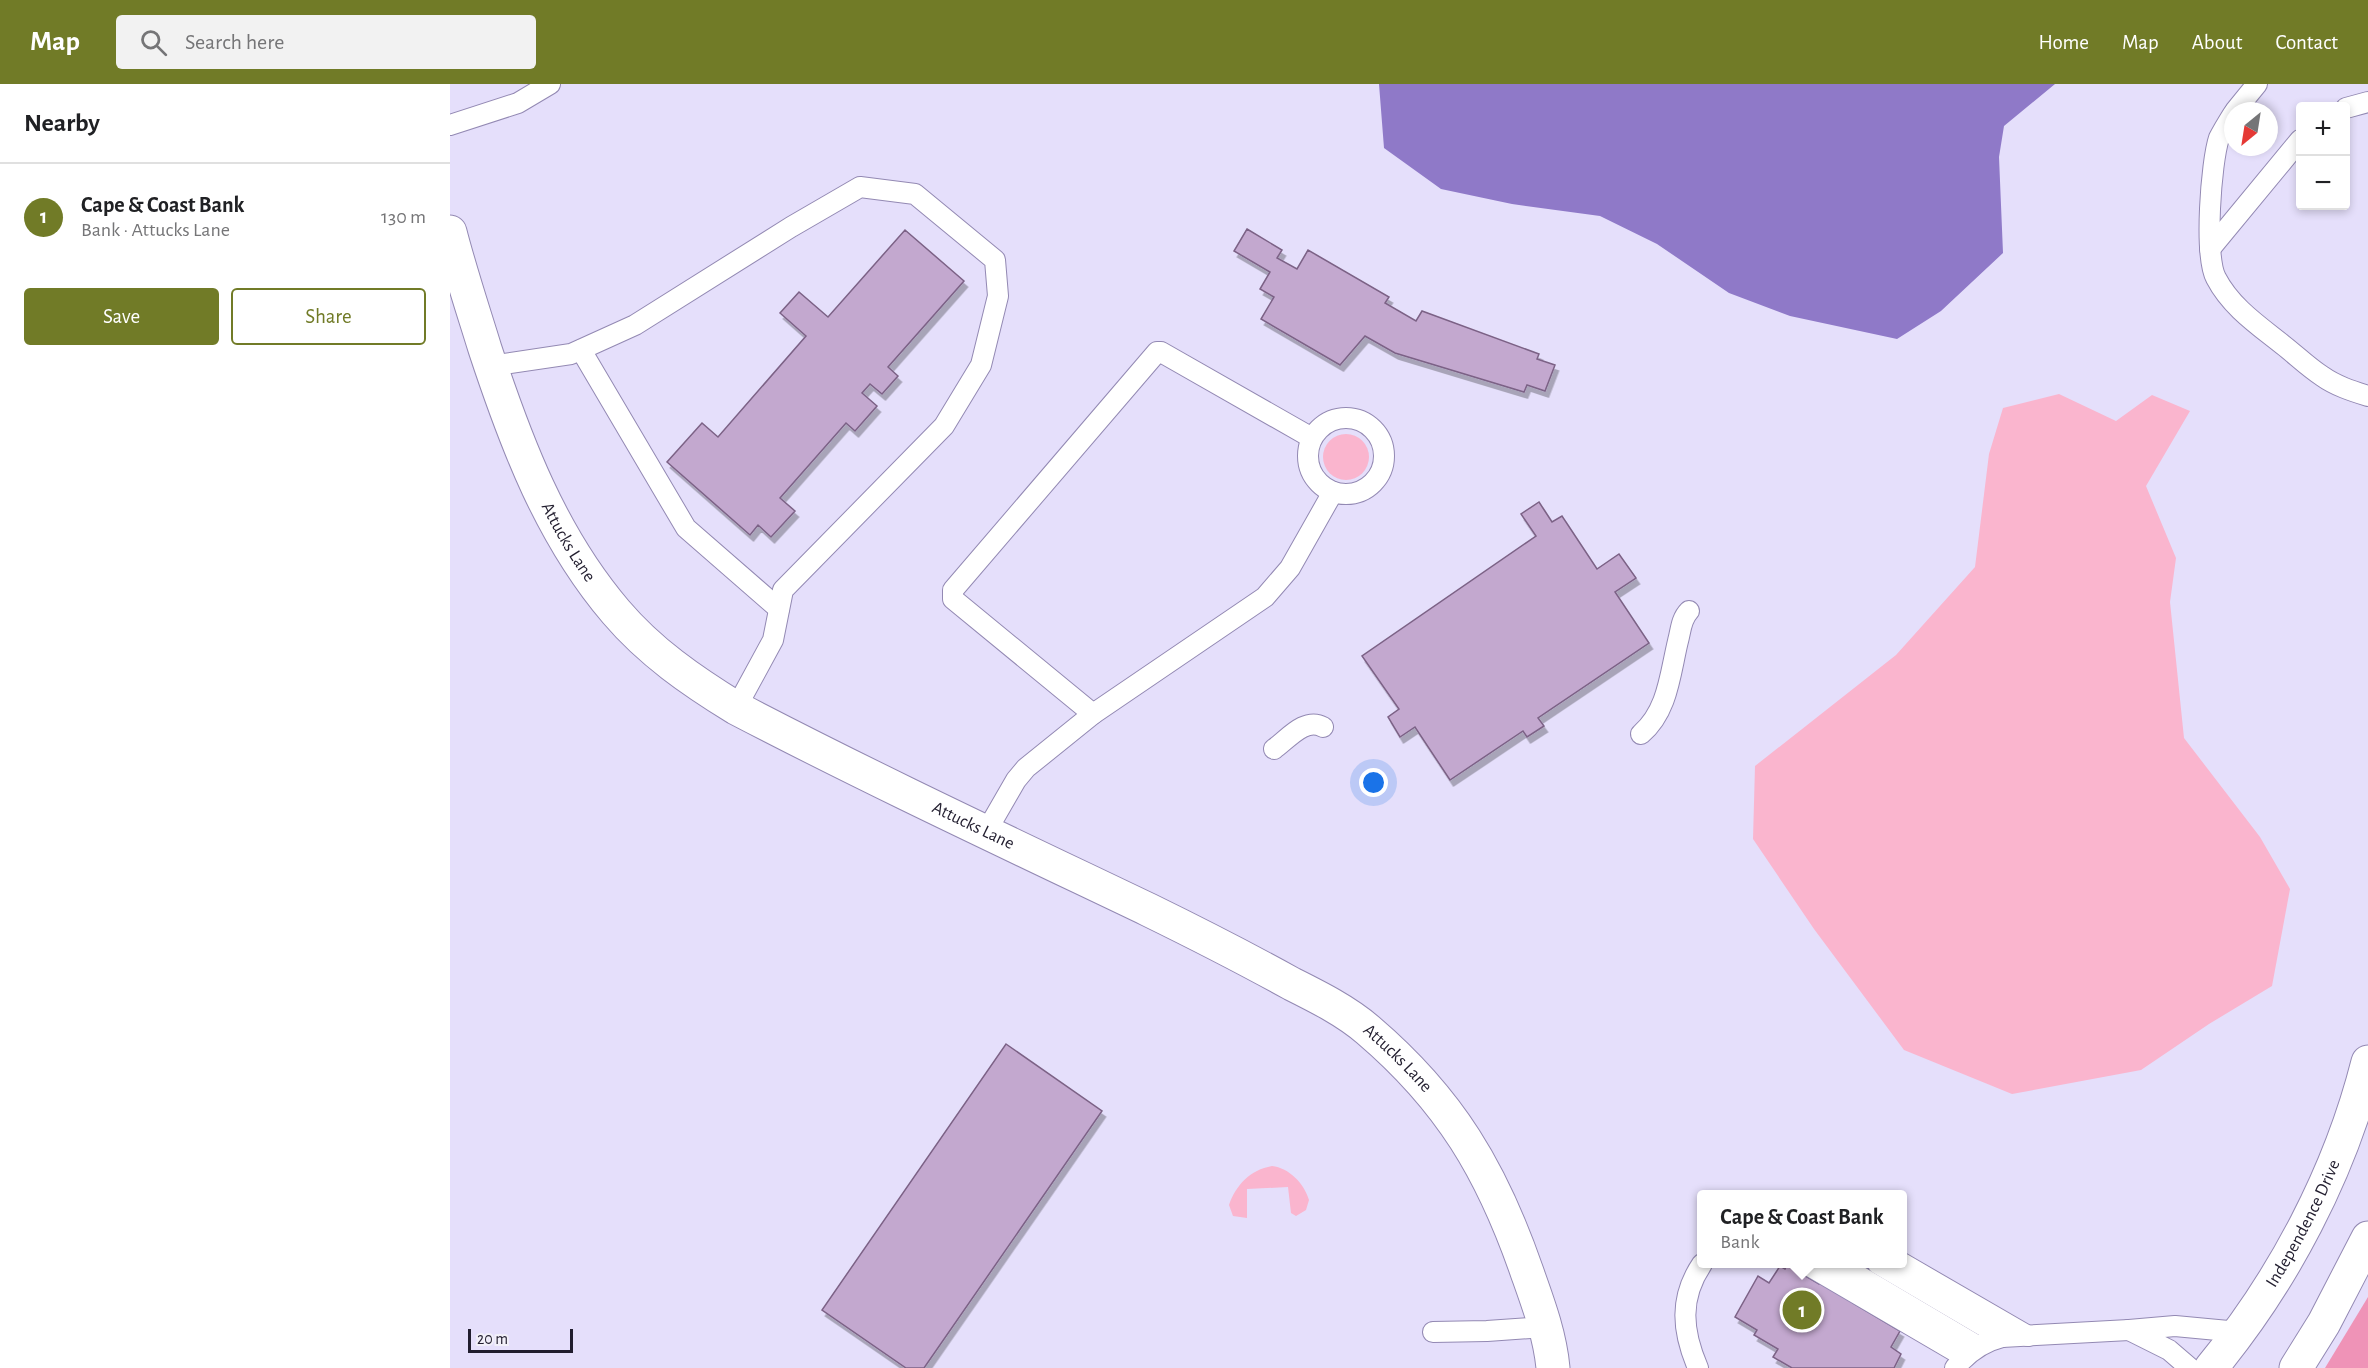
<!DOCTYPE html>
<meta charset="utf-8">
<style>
:root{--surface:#fff;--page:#f2f2f2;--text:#202124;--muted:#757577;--line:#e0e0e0;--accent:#717b27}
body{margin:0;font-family:"Alegreya Sans",sans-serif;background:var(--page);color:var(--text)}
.controls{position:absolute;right:18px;top:18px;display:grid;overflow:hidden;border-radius:6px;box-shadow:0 3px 9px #0003}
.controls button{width:54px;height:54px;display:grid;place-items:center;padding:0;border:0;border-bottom:2px solid var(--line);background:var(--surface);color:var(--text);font:30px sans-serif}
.compass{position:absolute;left:1774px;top:18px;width:54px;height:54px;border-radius:50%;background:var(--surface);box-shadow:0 3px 9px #0003;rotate:210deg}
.scale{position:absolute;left:18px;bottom:15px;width:105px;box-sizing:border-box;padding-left:6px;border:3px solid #211d2e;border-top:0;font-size:16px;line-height:21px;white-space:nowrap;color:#211d2e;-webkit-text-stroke:4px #f2f0f9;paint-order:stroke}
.you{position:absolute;left:924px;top:699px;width:21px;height:21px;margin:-15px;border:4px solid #fff;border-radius:50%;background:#1a73e8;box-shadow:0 0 0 9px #1a73e833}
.badge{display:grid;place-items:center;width:39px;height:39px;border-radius:50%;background:var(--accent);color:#fff;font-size:20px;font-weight:700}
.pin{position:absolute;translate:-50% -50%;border:3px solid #fff;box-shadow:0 2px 6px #0006}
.popup{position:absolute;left:1247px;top:1106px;width:210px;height:78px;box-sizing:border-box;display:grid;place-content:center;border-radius:6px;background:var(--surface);filter:drop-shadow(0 2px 4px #0005);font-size:20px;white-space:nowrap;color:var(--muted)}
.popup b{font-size:22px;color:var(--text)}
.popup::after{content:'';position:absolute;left:50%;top:100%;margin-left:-12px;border:12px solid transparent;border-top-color:var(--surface)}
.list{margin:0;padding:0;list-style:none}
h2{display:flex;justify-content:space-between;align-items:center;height:78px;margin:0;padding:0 24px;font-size:26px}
h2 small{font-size:20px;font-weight:400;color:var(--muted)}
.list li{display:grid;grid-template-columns:39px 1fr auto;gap:18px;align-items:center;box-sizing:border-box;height:108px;padding:0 24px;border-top:2px solid var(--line)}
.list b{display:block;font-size:22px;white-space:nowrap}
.list p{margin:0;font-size:20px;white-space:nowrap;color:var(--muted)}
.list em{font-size:20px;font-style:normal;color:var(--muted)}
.actions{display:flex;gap:12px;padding:18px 24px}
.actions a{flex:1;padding:14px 0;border:2px solid var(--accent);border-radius:6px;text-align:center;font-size:21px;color:var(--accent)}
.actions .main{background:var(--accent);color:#fff}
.icon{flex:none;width:33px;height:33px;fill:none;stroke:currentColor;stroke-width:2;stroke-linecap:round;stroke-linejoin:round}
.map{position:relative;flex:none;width:1918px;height:1284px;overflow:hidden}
header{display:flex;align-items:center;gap:36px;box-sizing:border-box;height:84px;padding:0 30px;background:var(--accent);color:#fff}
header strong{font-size:28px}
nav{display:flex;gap:33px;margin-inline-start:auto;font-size:21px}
.search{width:420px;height:54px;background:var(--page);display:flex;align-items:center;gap:15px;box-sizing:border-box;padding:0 21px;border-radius:6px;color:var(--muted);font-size:22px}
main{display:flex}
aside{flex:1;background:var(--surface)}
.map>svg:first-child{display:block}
.green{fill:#fab5ce}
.forest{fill:#ef93b7}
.water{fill:#8f79c8}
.building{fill:#c3a8cf;stroke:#7c6286;stroke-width:1.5;filter:url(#shadow)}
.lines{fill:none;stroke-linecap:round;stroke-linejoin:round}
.lane-casing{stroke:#9389b3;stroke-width:22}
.street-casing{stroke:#9389b3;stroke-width:35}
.secondary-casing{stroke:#9389b3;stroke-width:35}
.lane{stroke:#fff;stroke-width:20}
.street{stroke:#fff;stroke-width:33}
.secondary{stroke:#fff;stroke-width:33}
.labels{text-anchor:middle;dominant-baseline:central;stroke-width:6;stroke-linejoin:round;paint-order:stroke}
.street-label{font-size:18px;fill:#211d2e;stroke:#f2f0f9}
</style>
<header>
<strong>Map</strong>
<div class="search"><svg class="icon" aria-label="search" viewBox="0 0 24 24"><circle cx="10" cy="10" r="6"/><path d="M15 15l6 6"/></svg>Search here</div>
<nav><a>Home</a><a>Map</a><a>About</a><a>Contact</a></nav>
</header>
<main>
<aside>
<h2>Nearby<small></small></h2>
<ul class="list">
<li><span class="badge">1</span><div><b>Cape &amp; Coast Bank</b><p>Bank · Attucks Lane</p></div><em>130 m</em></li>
</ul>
<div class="actions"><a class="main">Save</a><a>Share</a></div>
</aside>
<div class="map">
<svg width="1918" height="1284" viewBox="0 0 1918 1284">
<defs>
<filter id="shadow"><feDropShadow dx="3.5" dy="6" stdDeviation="0" flood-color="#0004"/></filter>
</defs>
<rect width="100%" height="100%" fill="#e5dffb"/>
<g class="green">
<path d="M1609,310l57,27 36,-26 38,16 -44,75 30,72 -6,44 14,136 76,99 30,52 -18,97 -63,38 -68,46 -129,24 -108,-44 -90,-121 -61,-90 2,-73 141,-111 79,-88 14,-113 14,-46z"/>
<circle cx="896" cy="373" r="23"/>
<path d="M822,1082c17,2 32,17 37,34l-3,10 -10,6 -5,-3 -3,-26 -41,2v29l-14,-2 -4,-11c7,-20 21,-35 43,-39z"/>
</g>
<path class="forest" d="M1918,1213v71h-43z"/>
<path class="water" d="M929,0h676l-51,42 -5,31 4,96 -62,58 -44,28 -107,-23 -61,-23 -72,-49 -57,-28 -88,-12 -71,-15 -57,-41z"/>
<g class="building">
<path d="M797,145l35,21 -5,8 20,11 11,-19 81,47 -4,6 31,18 6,-10 117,43 -2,5 18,6 -10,26 -18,-6 -3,7 -129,-39 -30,-17 -25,29 -79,-46 13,-22 -14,-8 10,-17 -36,-21z"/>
<path d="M455,146l59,51 -76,86 10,9 -16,18 -12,-10 -8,9 15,13 -22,25 -9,-8 -66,75 15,13 -24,26 -13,-12 -8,10 -83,-73 35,-39 16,14 88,-101 -26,-23 19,-21 29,25z"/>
<path d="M1089,418l13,20 10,-6 35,53 22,-15 17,24 -21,14 34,51 -111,75 6,8 -17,11 -4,-6 -73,49 -35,-53 -15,10 -12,-20 11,-8 -37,-53 174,-120 -15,-22z"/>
<path d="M556,960l96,67 -178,257h-18l-84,-58z"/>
<path d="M1381,1180h45l-23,39 47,28 -9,16 10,7 -7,14h-102l-19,-11 5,-8 -24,-14 3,-5 -22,-13 23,-41 11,7 11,-17 5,3 2,-4 32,19z"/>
</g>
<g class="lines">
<g class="lane-casing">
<g id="lane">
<path d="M1896,24l22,-6"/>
<path d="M1785,27l22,-27"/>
<path d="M1783,30c-5,8 -10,16 -14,24 -8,24 -15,118 -3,140 15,29 42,47 67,67 13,10 25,22 39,31 14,10 30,15 46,20"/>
<path d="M0,41l68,-22 32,-19"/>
<path d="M1760,165l90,-109"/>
<path d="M131,266l105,178 93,81"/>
<path d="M41,282l80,-12 64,-29 156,-98 69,-40 55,7 80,66 3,36 -17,69 -37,61 -161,164 -10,50 -37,68"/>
<circle cx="896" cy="372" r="38"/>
<path d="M862,354l-151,-86h-4l-204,238v9l140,115 172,-117 25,-29 43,-76"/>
<path d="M1191,650c27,-23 29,-60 37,-93 3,-11 3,-22 11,-30"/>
<path d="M824,665c14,-10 31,-32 49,-22"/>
<path d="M536,748l30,-52 10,-12 67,-54"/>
<path d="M1452,1179l126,73"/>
<path d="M1356,1180l159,93"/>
<path d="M1389,1180l139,82"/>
<path d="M1428,1180l124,73"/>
<path d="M983,1248l54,-1 58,-4"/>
<path d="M1248,1284c-16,-37 -19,-70 4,-104"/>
<path d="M1505,1284c13,-16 27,-26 47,-31l127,-7"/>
<path d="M1740,1284l-21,-18 -40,-20 46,-4 64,6"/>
</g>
</g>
<g class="street-casing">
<g id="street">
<path id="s1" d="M0,148c10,39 23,78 35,117 31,94 66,187 131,263 34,40 76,69 120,96 136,71 275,136 413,202 49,24 96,48 143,74 26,13 54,27 76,46 82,70 124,141 159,242 11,31 23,63 26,96"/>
</g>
</g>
<g class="secondary-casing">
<g id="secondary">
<path id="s2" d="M1761,1284c72,-87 129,-195 157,-306"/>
<path d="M1846,1284l28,-45 44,-85"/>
</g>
</g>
<use href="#lane" class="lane"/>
<use href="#street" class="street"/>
<use href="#secondary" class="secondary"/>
</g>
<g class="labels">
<g class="street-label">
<text stroke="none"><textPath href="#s1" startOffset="333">Attucks Lane</textPath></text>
<text stroke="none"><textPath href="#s1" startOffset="837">Attucks Lane</textPath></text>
<text stroke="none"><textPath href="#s1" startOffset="1323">Attucks Lane</textPath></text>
<text stroke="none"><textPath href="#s2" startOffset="172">Independence Drive</textPath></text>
</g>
</g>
</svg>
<div class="controls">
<button>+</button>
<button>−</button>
</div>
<svg class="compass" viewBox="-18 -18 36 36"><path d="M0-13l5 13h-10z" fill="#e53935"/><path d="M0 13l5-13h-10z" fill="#757577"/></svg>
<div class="scale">20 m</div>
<div class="you"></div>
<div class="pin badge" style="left:1352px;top:1226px">1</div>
<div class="popup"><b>Cape &amp; Coast Bank</b>Bank</div>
</div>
</main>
